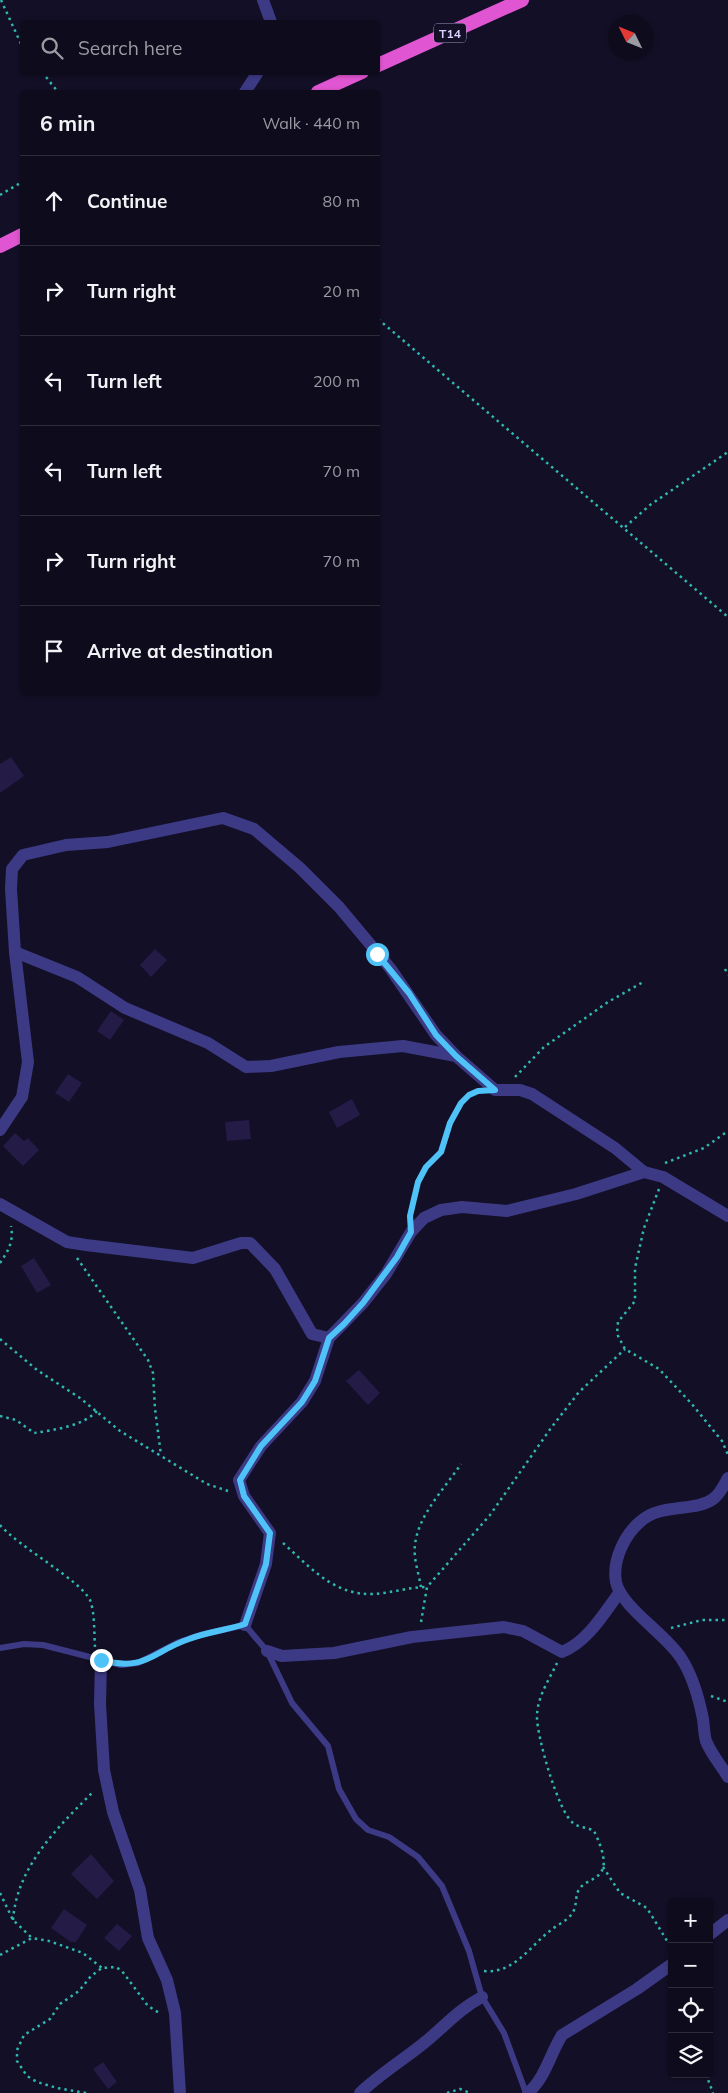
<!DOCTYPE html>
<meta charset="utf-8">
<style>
:root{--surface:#0e0b1c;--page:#171425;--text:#f1f3f6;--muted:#9b9ba3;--line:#2e2b3b}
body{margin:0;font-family:Mulish,sans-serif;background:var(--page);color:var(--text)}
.controls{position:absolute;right:15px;bottom:15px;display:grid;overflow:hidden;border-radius:5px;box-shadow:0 1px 4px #0004}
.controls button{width:45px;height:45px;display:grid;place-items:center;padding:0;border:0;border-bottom:1px solid var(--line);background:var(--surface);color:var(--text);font:25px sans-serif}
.compass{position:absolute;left:608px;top:15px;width:45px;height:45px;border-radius:50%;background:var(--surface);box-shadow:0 1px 4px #0004;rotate:313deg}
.stop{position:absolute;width:15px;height:15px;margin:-11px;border:4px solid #4fc3f7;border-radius:50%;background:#fff}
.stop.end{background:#4fc3f7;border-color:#fff;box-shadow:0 1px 5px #0008}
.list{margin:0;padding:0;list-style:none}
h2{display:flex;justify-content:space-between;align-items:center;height:65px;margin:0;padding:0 20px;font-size:21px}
h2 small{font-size:16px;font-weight:400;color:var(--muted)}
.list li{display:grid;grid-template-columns:32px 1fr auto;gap:15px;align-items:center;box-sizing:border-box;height:90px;padding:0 20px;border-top:1px solid var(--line)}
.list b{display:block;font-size:19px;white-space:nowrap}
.list em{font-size:16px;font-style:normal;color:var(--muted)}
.icon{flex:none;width:28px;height:28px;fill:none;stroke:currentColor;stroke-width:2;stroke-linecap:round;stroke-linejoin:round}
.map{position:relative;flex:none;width:728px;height:2093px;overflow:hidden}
.search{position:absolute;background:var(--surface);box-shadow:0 1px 4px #0004;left:20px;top:20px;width:360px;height:55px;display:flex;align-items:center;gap:12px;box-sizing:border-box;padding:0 18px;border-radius:5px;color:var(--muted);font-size:19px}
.panel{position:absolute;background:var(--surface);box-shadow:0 1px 4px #0004;left:20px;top:90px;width:360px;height:605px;border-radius:5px}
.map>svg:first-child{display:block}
.building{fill:#241b47}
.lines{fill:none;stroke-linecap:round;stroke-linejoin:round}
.path{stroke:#2fb8b0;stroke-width:2.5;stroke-dasharray:2.5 4;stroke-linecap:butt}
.service{stroke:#3d3a85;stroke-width:6}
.minor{stroke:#3d3a85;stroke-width:12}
.trunk{stroke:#e055d1;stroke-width:14}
.route{stroke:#4fc3f7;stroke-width:6}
.labels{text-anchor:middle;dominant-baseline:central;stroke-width:4;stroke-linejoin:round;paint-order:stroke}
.shield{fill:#130f26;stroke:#9e99be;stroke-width:1}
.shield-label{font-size:12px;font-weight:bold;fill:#d9d4ff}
</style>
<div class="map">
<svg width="728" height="2093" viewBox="0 0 728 2093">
<rect width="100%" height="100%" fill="#130f26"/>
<g class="building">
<path d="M11,757l13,19 -24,17v-29z"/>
<path d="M155,949l12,11 -16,17 -11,-12z"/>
<path d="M111,1011l13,9 -14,20 -13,-9z"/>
<path d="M68,1074l14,9 -13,19 -14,-9z"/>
<path d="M352,1099l8,16 -23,13 -8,-16z"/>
<path d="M249,1120l2,19 -24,2 -2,-19z"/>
<path d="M15,1133l9,8 4,-3 11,12 -16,16 -20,-20z"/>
<path d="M34,1258l17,27 -14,8 -16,-27z"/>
<path d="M359,1370l21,23 -12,12 -22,-24z"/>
<path d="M91,1854l23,27 -17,18 -26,-25z"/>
<path d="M64,1909l23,16 -11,17h-5l-20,-14z"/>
<path d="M117,1924l15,12 -13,15 -15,-13z"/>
<path d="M103,2062l14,20 -9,7 -15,-20z"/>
</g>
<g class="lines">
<g class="path">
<path d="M1,0l21,46"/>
<path d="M42,72l16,20"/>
<path d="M0,195l22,-13"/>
<path d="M378,319l350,298"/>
<path d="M625,527l25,-22 78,-53"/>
<path d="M725,969l3,6"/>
<path d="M515,1077l29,-30 64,-45 37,-21"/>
<path d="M665,1163l39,-15 24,-17"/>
<path d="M659,1189l-15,39 -9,40v33l-17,21 -1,12 8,15 34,20 32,34 31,38 6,14"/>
<path d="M410,1212c3,-14 6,-31 15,-44 5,-6 13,-10 16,-17 12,-22 10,-48 35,-59"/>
<path d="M77,1258l71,102 5,13 2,36 6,46"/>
<path d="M0,1263c8,-12 14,-21 11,-37"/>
<path d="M0,1339l37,31 43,28 40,33 87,53 21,7"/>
<path d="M0,1416l16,4 18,13c20,-3 49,-7 63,-22"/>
<path d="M0,1525c19,22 80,55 90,75 5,13 4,33 5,47"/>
<path d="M283,1543c27,24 51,53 91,51 17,-1 35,-7 53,-7"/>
<path d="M421,1587c-2,-13 -8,-29 -6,-42 3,-30 30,-57 46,-81"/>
<path d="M421,1622l6,-35 63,-72 61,-87 28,-36 46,-43"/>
<path d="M671,1628l31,-8h26"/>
<path d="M711,1696l17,6"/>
<path d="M603,1867l17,26 27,15 25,41"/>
<path d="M0,1893l13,27 19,18"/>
<path d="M13,1920c4,-54 45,-93 81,-129"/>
<path d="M0,1955l32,-17 17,3 34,12 19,15"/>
<path d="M484,1971c30,3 46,-25 67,-41 7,-6 19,-10 23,-20 3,-7 1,-16 6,-22 6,-8 19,-8 23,-20 3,-10 -4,-27 -9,-37 -6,-4 -15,-3 -21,-8 -15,-12 -36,-86 -36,-106 0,-20 12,-37 20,-54"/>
<path d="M706,2074l7,19"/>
<path d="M86,2093l-29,-5 -20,-6 -10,-6 -10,-15v-11l7,-15 26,-16 10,-15 19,-13 12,-15 11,-8 14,-1 6,4 26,35 13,8"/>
<path d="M447,2093l13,-4 10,4"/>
</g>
<path class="service" d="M0,1648l24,-4 19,1 78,20 17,-2 41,-21 21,-7 45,-10 22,26 25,52 36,43 11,43 17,30 12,11 21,7 29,20 24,29 27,65 13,46 22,36 22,60"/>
<g class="minor">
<path d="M263,0l8,22"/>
<path d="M245,92l13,-20"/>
<path d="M15,952l62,25 48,31 83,35 38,24 25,-1 68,-14 64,-6 53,10"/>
<path d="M0,1130l22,-33 6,-35 -13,-110 -4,-63 1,-20 11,-14 43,-10 42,-3 115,-24 31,11 46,39 39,39 51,61 46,67 20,21 39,34h25l12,4 83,54 29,24"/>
<path d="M0,1204l67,38 19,3 107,13 48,-15h9l25,26 37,65 17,4"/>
<path d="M728,1478c-4,7 -8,16 -15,21 -18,13 -51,4 -72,22 -16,13 -29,39 -25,61 5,25 50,52 65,76 12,18 18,41 22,61 1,7 1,15 3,22 5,13 15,24 22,36"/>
<path d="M245,1625l21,-61 4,-31 -26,-37 -5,-16 22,-34 41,-44 13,-21 14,-43 34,-35 23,-29 25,-42 13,-14 17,-8 21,-3 45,4 69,-17 68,-22 19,5 65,39"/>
<path d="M267,1651l15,5 52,-3 78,-16 92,-10 19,4 39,21c25,-10 41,-37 57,-59"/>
<path d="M101,1660l-1,44 4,66 9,42 27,78 8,48 19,42 8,33 5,80"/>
<path d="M709,1935l19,-15"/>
<path d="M360,2093c20,-19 43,-33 64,-50 20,-16 35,-34 58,-46"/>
<path d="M528,2093c18,-16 22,-39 34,-58l75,-46 35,-25"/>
</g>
<g class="trunk">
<path d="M378,65l144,-65"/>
<path d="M318,92l44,-20"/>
<path d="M0,246l22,-11"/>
</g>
</g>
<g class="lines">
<path class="route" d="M101,1660c45,12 50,-8 88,-21 18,-7 38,-9 56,-15l21,-60 4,-31 -26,-37 -4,-16 21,-34 41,-44 13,-21 14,-43 15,-14 19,-21 34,-46 14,-25 -1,-16 8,-34 8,-15 15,-15 9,-29 11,-20 8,-8 9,-4 17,-1 -39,-34 -20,-21 -27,-42 -32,-39"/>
</g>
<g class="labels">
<rect class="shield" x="434" y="23.5" width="32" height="19" rx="4"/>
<g class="shield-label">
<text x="450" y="33">T14</text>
</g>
</g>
</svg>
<div class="controls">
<button>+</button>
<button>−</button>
<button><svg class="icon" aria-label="locate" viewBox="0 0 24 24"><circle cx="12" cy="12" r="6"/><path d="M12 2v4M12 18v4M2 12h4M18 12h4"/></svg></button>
<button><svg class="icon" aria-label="layers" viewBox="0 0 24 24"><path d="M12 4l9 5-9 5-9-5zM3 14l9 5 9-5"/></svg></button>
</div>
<svg class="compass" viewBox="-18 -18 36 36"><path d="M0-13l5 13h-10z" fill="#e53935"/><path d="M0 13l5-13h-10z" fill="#9b9ba3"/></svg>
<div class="stop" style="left:377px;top:954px"></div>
<div class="stop end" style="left:101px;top:1660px"></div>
<div class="search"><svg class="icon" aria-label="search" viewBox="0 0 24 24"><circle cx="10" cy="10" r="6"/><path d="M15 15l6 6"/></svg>Search here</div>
<section class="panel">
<h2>6 min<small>Walk · 440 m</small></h2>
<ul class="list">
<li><svg class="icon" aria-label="ahead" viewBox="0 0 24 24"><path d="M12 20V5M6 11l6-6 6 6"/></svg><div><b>Continue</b></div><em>80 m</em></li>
<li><svg class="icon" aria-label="right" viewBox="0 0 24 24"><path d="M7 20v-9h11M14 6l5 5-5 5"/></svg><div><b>Turn right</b></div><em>20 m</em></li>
<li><svg class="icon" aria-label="left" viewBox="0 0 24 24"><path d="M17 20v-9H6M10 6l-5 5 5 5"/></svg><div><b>Turn left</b></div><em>200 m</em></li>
<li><svg class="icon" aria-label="left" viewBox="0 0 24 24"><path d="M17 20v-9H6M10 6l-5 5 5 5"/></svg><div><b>Turn left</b></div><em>70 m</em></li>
<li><svg class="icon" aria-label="right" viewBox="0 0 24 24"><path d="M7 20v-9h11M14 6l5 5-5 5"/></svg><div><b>Turn right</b></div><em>70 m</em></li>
<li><svg class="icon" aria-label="arrive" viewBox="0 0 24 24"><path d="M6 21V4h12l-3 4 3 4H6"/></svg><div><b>Arrive at destination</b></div></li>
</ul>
</section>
</div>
